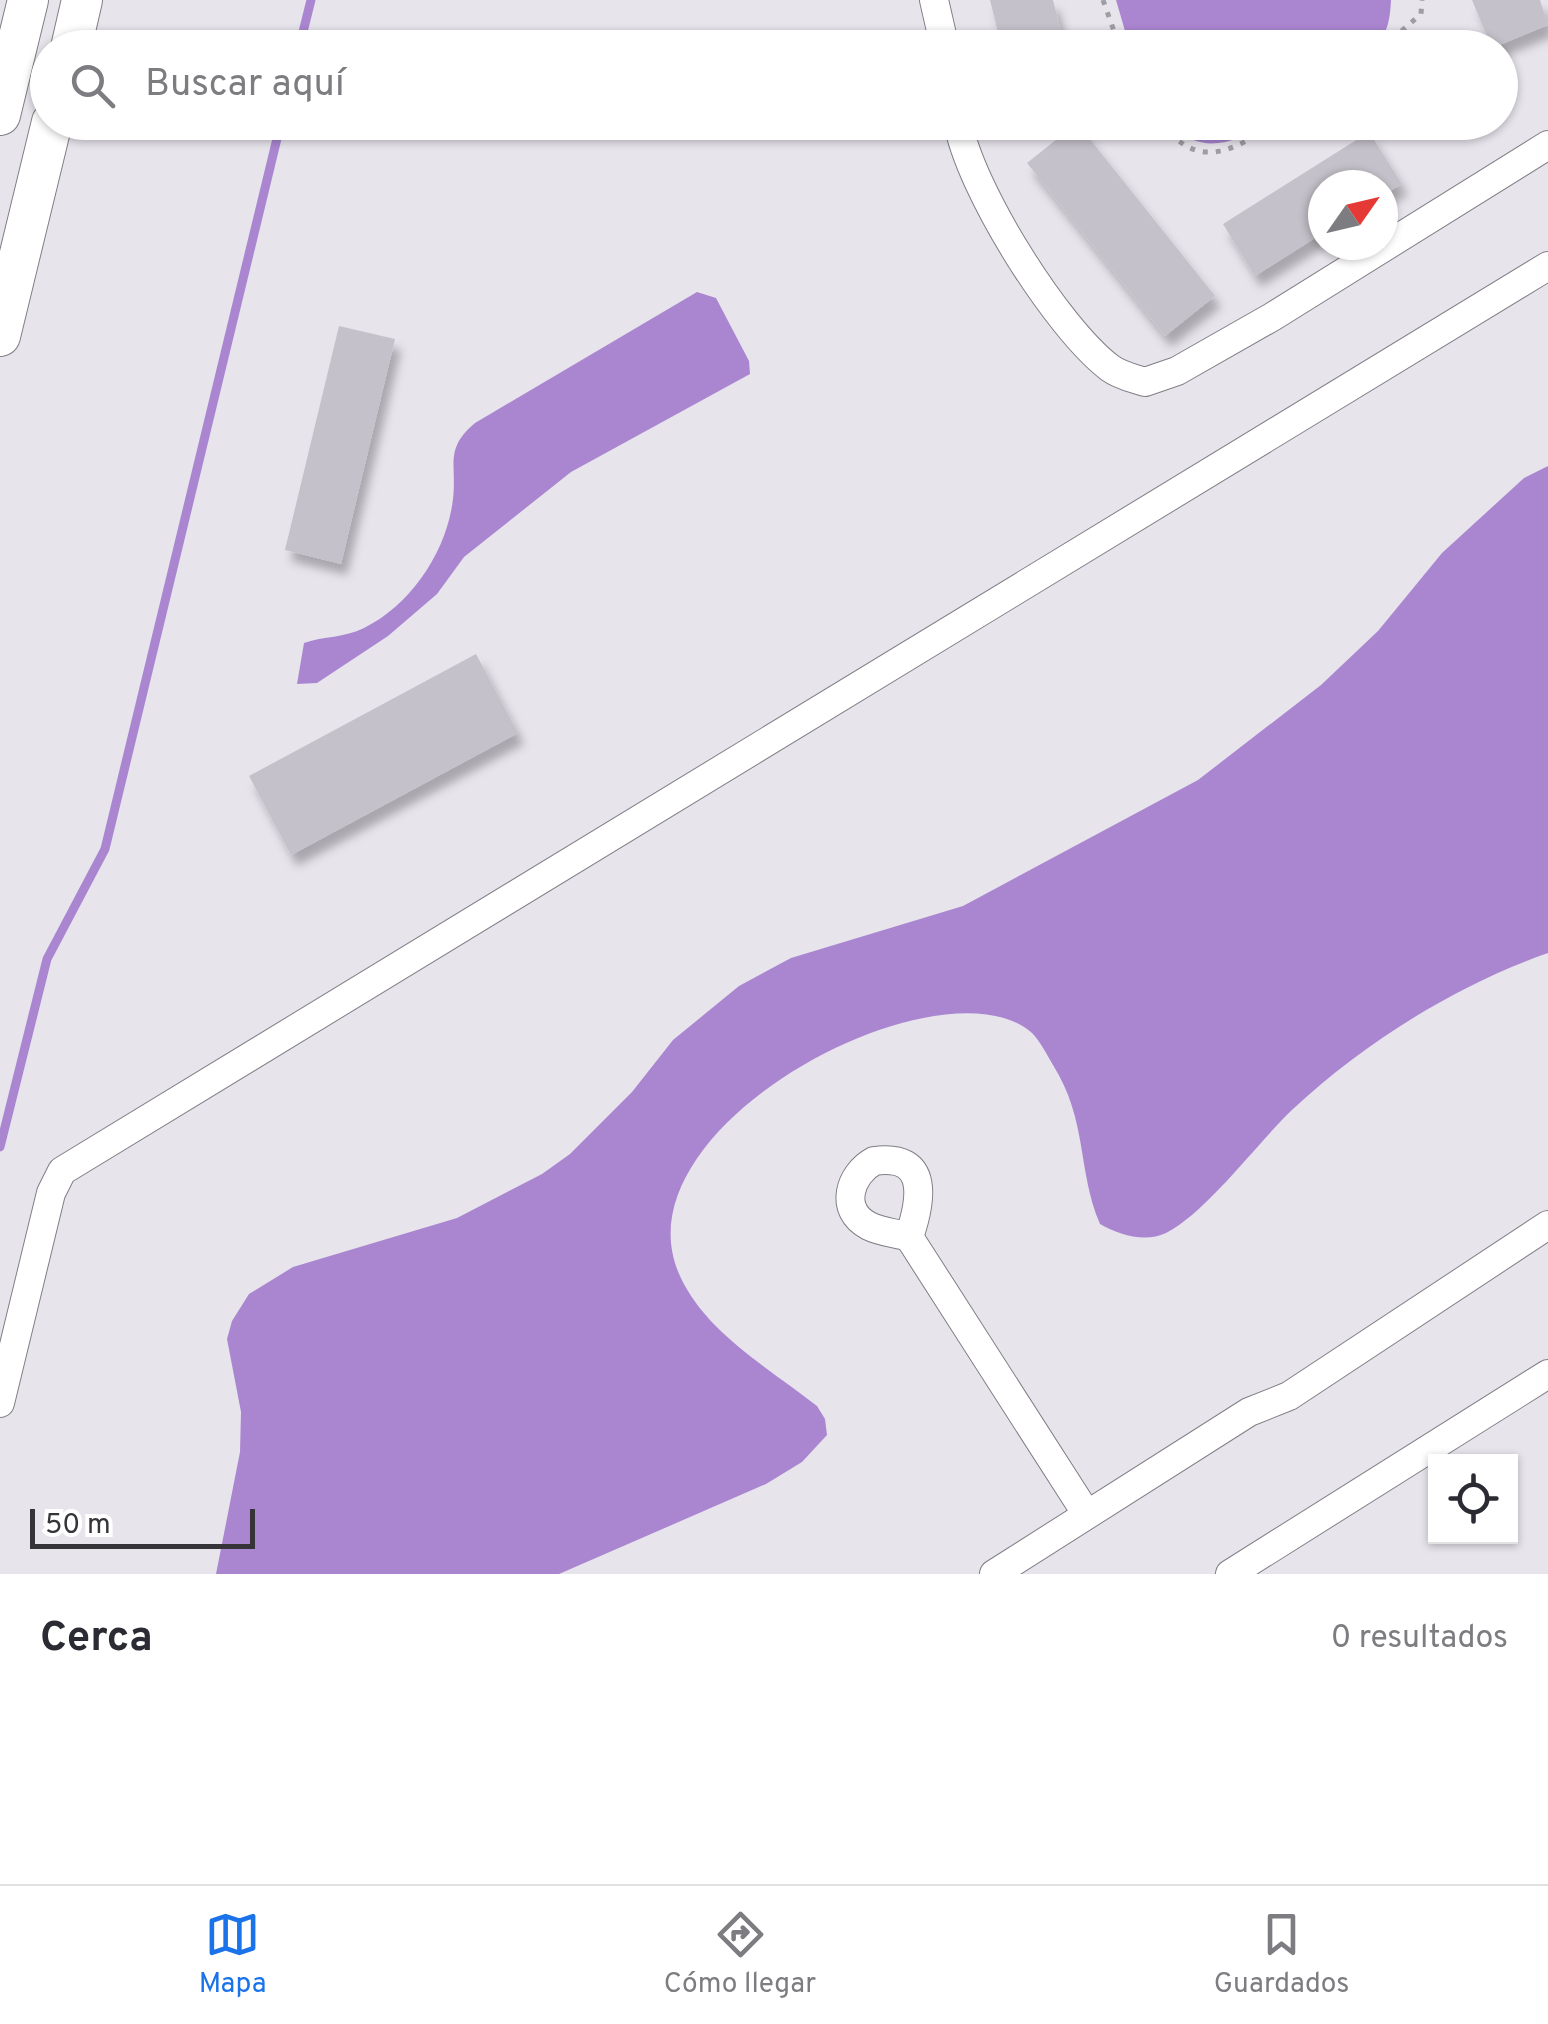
<!DOCTYPE html>
<html lang="es">
<meta charset="utf-8">
<style>
:root{--surface:#fff;--page:#f7f7f7;--text:#2b2b33;--muted:#7c7c81;--line:#e1e1e2;--accent:#1a73e8}
body{margin:0;font-family:Overpass,sans-serif;background:var(--page);color:var(--text)}
.controls{position:absolute;right:30px;bottom:30px;display:grid;overflow:hidden;border-radius:0px;box-shadow:0 2px 8px #0004}
.controls button{width:90px;height:90px;display:grid;place-items:center;padding:0;border:0;border-bottom:2px solid var(--line);background:var(--surface);color:var(--text);font:50px sans-serif}
.compass{position:absolute;left:1308px;top:170px;width:90px;height:90px;border-radius:50%;background:var(--surface);box-shadow:0 2px 8px #0004;rotate:56deg}
.scale{position:absolute;left:30px;bottom:25px;width:225px;box-sizing:border-box;padding-left:10px;border:5px solid #363438;border-top:0;font-size:28px;line-height:35px;white-space:nowrap;color:#363438;-webkit-text-stroke:8px #fff;paint-order:stroke}
.list{margin:0;padding:0;list-style:none}
h2{display:flex;justify-content:space-between;align-items:center;height:130px;margin:0;padding:0 40px;font-size:42px}
h2 small{font-size:32px;font-weight:400;color:var(--muted)}
.icon{flex:none;width:55px;height:55px;fill:none;stroke:currentColor;stroke-width:2;stroke-linecap:round;stroke-linejoin:round}
.map{position:relative;flex:none;width:1548px;height:1574px;overflow:hidden}
.search{position:absolute;background:var(--surface);box-shadow:0 2px 8px #0004;left:30px;right:30px;top:30px;height:110px;display:flex;align-items:center;gap:25px;box-sizing:border-box;padding:0 35px;border-radius:55px;color:var(--muted);font-size:38px}
.sheet{height:310px;background:var(--surface)}
nav{display:flex;justify-content:space-around;align-items:center;box-sizing:border-box;height:140px;border-top:2px solid var(--line);background:var(--surface);font-size:28px;color:var(--muted)}
nav a{display:grid;justify-items:center;gap:5px}
nav .on{color:var(--accent)}
.map>svg:first-child{display:block}
.water{fill:#aa86d1}
.lines{fill:none;stroke-linecap:round;stroke-linejoin:round}
.stream{stroke:#aa86d1;stroke-width:9}
.building{fill:#c5c1ca;filter:url(#shadow)}
.minor-casing{stroke:#817e86;stroke-width:30}
.secondary-casing{stroke:#817e86;stroke-width:42}
.path{stroke:#9f9da3;stroke-width:5;stroke-dasharray:5 8;stroke-linecap:butt}
.minor{stroke:#fff;stroke-width:28}
.secondary{stroke:#fff;stroke-width:40}
</style>
<div class="map">
<svg width="1548" height="1574" viewBox="0 0 1548 1574">
<defs>
<filter id="shadow"><feDropShadow dx="6" dy="11" stdDeviation="5" flood-color="#0004"/></filter>
</defs>
<rect width="100%" height="100%" fill="#e7e4ec"/>
<g class="water">
<path d="M1116,0h275c-1,19 -3,36 -19,47l-242,1z"/>
<path d="M1172,123h94c-31,21 -68,33 -94,0z"/>
<path d="M697,292l19,6 33,63 1,13 -179,98 -107,85 -27,37 -49,42 -71,47 -20,1 7,-41c20,-7 40,-5 60,-15 47,-23 83,-77 89,-129 4,-35 -9,-50 22,-76z"/>
<path d="M1548,466v487c-92,32 -184,90 -255,156 -35,33 -86,103 -127,124 -21,10 -47,2 -66,-9 -23,-54 -12,-103 -47,-159 -6,-10 -13,-24 -21,-32 -89,-79 -421,94 -352,243 26,57 89,92 137,130l8,13 2,16 -25,27 -36,22 -207,90h-343l24,-122 1,-40 -14,-73 5,-18 17,-27 44,-27 164,-49 85,-44 28,-20 62,-62 41,-52 66,-54 52,-28 172,-52 235,-126 123,-95 57,-54 64,-78 82,-75z"/>
</g>
<g class="lines">
<g class="stream">
<path d="M299,48l12,-48"/>
<path d="M0,1147l47,-188 58,-110 176,-727"/>
</g>
</g>
<g class="building">
<path d="M990,0h63l12,48h-63z"/>
<path d="M1472,0h68l8,25 -56,23z"/>
<path d="M1077,123l138,173 -50,40 -138,-173z"/>
<path d="M1369,132l33,52 -19,11v-10h-60v48l-68,43 -32,-52z"/>
<path d="M339,326l56,13 -54,225 -56,-14z"/>
<path d="M476,654l42,79 -227,122 -42,-79z"/>
</g>
<g class="lines">
<g class="minor-casing">
<g id="minor">
<path d="M934,0l11,48"/>
<path d="M958,122c11,66 99,206 152,246 11,8 23,10 35,14l32,-11 95,-54 276,-172"/>
<path d="M874,1161c57,-8 47,41 35,76 -13,-4 -28,-5 -40,-11 -31,-16 -19,-52 5,-65z"/>
<path d="M909,1237l177,276"/>
<path d="M0,1403l51,-210 11,-22 1486,-905"/>
<path d="M994,1574l255,-162 40,-16 259,-171"/>
<path d="M1230,1574l318,-200"/>
</g>
</g>
<g class="secondary-casing">
<g id="secondary">
<path d="M71,48l11,-48"/>
<path d="M0,115l28,-115"/>
<path d="M0,336l52,-214"/>
</g>
</g>
<g class="path">
<path d="M1103,0l17,48"/>
<path d="M1382,48l39,-34 1,-14"/>
<path d="M1162,122c34,50 73,29 114,0"/>
</g>
<use href="#minor" class="minor"/>
<use href="#secondary" class="secondary"/>
</g>
</svg>
<div class="controls">
<button><svg class="icon" aria-label="locate" viewBox="0 0 24 24"><circle cx="12" cy="12" r="6"/><path d="M12 2v4M12 18v4M2 12h4M18 12h4"/></svg></button>
</div>
<svg class="compass" viewBox="-18 -18 36 36"><path d="M0-13l5 13h-10z" fill="#e53935"/><path d="M0 13l5-13h-10z" fill="#7c7c81"/></svg>
<div class="scale">50 m</div>
<div class="search"><svg class="icon" aria-label="search" viewBox="0 0 24 24"><circle cx="10" cy="10" r="6"/><path d="M15 15l6 6"/></svg>Buscar aquí</div>
</div>
<section class="sheet">
<h2>Cerca<small>0 resultados</small></h2>
<ul class="list">
</ul>
</section>
<nav>
<a class="on"><svg class="icon" aria-label="map" viewBox="0 0 24 24"><path d="M3 6l6-2 6 2 6-2v14l-6 2-6-2-6 2zM9 4v14M15 6v14"/></svg>Mapa</a>
<a><svg class="icon" aria-label="directions" viewBox="0 0 24 24"><path d="M12 3l9 9-9 9-9-9zM9 14v-3h6M13 9l2 2-2 2"/></svg>Cómo llegar</a>
<a><svg class="icon" aria-label="saved" viewBox="0 0 24 24"><path d="M7 4h10v16l-5-4-5 4z"/></svg>Guardados</a>
</nav>
